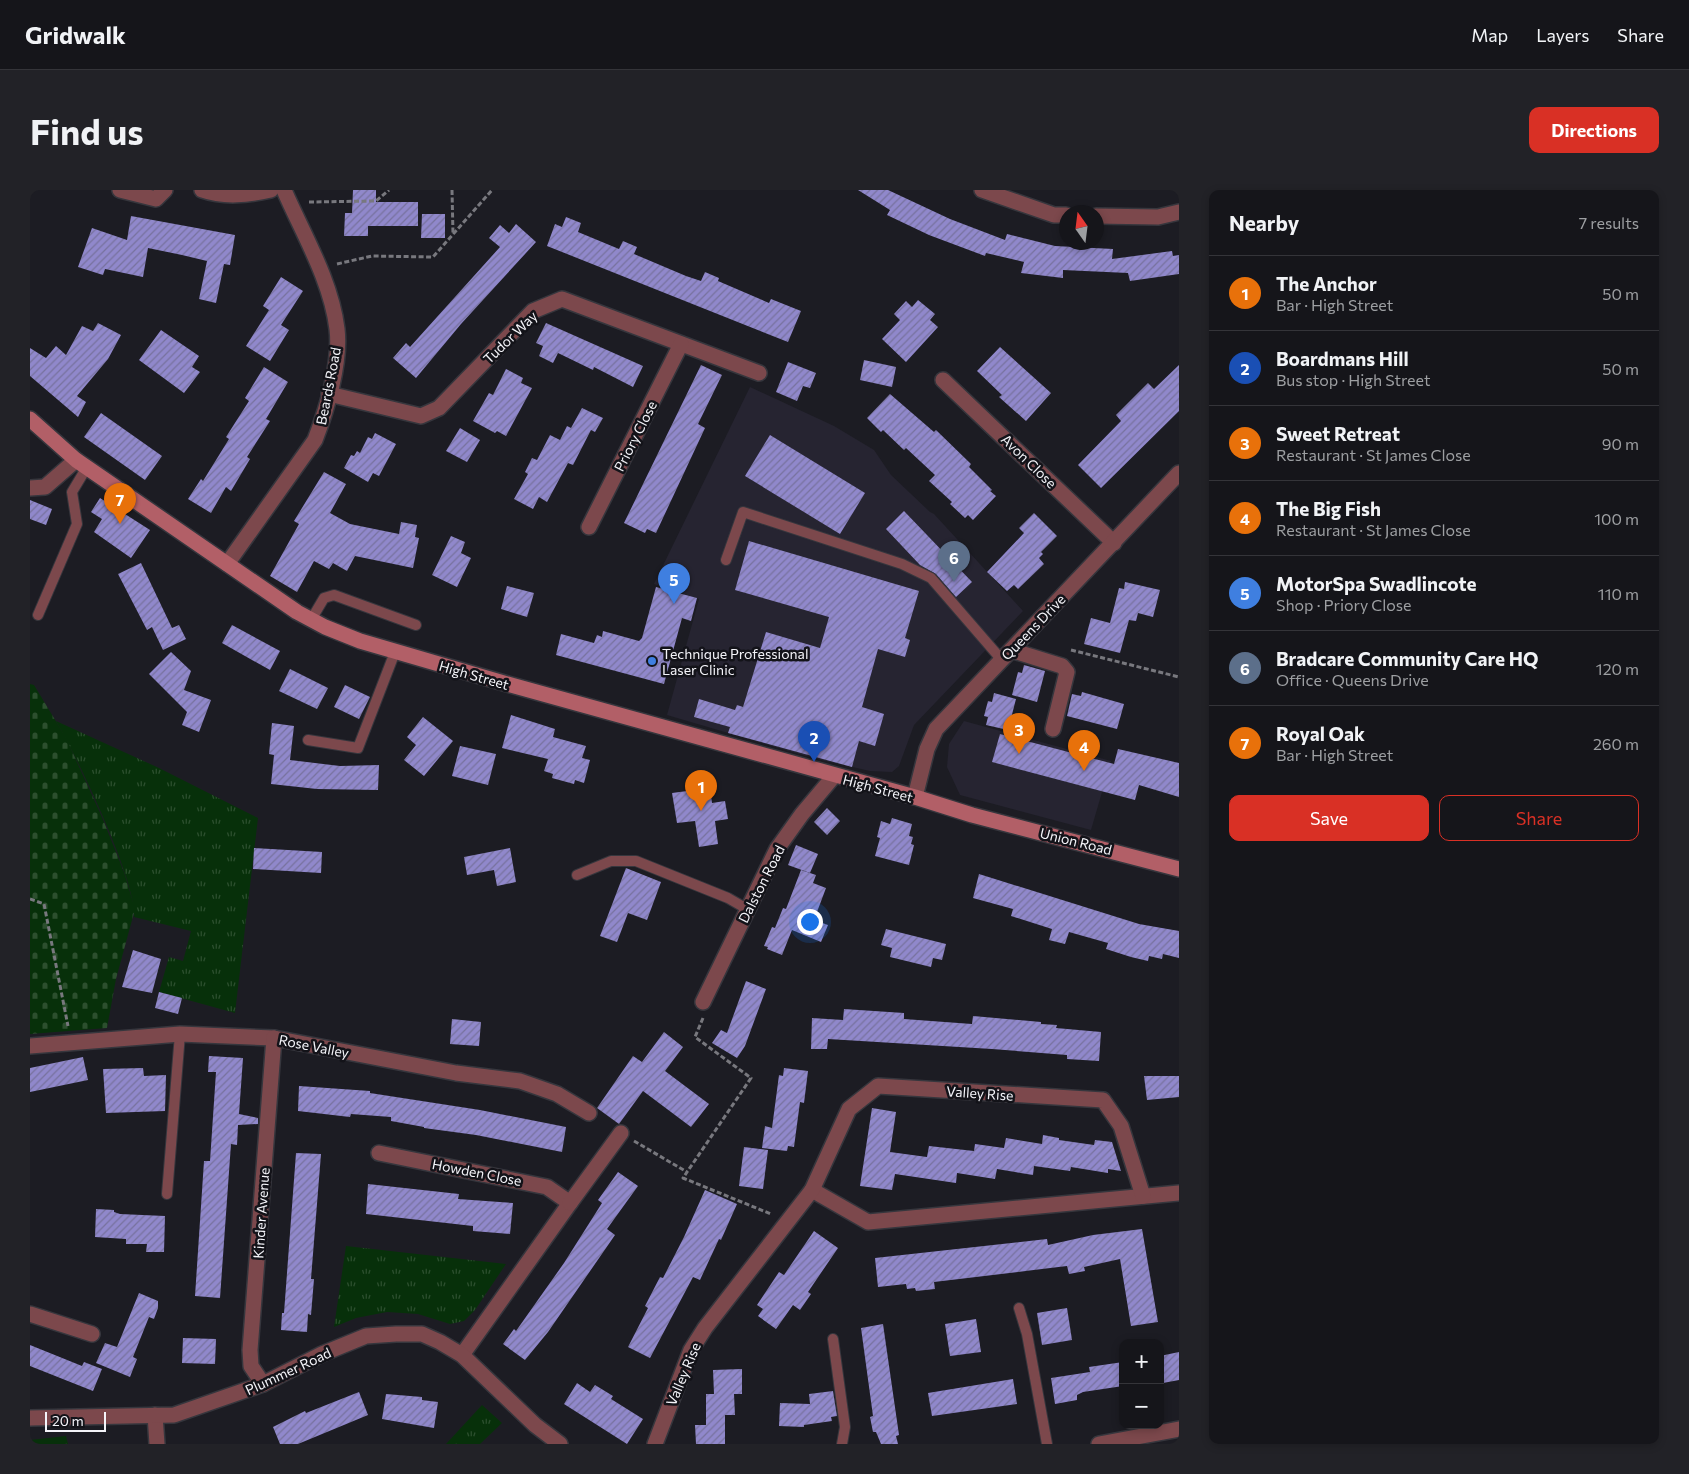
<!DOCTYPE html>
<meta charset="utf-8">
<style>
:root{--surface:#15151a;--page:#222227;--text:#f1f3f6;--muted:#9d9fa2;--line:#343439;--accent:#d93025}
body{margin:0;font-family:Commissioner,sans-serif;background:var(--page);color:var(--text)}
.controls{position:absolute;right:15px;bottom:15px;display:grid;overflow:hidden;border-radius:10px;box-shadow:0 2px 8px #0003}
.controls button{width:45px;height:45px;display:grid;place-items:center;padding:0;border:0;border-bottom:1px solid var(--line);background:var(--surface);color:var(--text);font:25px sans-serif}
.compass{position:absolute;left:1029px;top:15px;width:45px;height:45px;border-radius:50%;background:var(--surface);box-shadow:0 2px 8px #0003;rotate:346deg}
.scale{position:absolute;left:15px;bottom:12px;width:61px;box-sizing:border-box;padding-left:5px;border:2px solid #f4f4f9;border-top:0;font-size:14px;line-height:18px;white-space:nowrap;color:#f4f4f9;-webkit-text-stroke:4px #131319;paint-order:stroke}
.you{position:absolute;left:779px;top:731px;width:18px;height:18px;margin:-12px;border:4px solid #fff;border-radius:50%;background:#1a73e8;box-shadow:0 0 0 8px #1a73e833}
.badge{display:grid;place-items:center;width:32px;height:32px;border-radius:50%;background:var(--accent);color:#fff;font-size:16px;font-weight:700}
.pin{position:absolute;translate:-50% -41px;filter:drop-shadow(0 1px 2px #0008)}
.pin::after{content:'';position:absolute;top:26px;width:18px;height:15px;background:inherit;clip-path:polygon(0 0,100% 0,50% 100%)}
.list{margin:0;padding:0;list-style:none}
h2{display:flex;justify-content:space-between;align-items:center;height:65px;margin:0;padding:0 20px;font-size:21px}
h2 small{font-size:16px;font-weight:400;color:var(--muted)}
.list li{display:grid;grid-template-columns:32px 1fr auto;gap:15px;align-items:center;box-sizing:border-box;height:75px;padding:0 20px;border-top:1px solid var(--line)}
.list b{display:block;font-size:19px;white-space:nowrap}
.list p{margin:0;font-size:16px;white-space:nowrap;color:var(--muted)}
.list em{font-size:16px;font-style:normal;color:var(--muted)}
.actions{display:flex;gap:10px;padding:15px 20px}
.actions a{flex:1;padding:11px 0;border:1px solid var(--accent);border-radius:10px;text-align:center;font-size:18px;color:var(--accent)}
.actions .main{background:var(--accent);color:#fff}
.map{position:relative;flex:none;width:1149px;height:1254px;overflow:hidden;border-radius:10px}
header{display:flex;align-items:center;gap:30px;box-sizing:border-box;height:70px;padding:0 25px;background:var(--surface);border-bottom:1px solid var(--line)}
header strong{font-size:24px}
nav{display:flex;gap:28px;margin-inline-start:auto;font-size:18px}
.intro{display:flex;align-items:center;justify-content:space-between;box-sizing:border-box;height:120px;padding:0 30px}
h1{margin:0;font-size:35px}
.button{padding:12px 22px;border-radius:10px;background:var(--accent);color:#fff;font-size:18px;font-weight:700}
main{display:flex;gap:30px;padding:0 30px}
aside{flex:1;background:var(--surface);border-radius:10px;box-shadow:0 2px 8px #0003}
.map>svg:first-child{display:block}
.built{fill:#262431}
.grass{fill:url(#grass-tufts)}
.cemetery{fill:url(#cemetery-stones)}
.building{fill:url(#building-hatch)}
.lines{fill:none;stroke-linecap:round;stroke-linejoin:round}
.lane-casing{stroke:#36363d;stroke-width:12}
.street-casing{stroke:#36363d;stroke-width:18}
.secondary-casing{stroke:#36363d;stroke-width:18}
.path{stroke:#78787e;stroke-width:3;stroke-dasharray:5 2.5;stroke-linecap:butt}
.lane{stroke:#7c484c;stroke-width:10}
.street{stroke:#7c484c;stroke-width:15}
.secondary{stroke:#b25f67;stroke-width:15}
.shop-dot{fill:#3f7fe0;stroke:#131319;stroke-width:2}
.labels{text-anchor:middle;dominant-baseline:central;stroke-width:5;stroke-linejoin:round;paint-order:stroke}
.street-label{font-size:14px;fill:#f4f4f9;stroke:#131319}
.poi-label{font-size:14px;fill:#f4f4f9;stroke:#131319;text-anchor:start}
</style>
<header>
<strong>Gridwalk</strong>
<nav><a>Map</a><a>Layers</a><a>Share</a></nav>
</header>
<div class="intro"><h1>Find us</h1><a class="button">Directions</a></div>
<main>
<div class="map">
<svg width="1149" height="1254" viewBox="0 0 1149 1254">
<defs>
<pattern id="grass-tufts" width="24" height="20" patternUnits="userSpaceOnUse" patternTransform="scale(1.25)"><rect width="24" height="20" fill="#07300a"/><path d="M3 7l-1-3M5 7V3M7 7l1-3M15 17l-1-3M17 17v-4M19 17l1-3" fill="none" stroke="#2c4f2e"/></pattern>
<pattern id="cemetery-stones" width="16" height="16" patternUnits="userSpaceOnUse" patternTransform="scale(1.25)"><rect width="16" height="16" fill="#07300a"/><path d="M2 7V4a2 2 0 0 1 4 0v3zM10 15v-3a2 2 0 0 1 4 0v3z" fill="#2c4f2e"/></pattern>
<pattern id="building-hatch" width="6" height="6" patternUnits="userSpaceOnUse" patternTransform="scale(1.25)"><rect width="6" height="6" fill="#9088cb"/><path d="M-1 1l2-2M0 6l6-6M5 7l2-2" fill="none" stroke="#77729e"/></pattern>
</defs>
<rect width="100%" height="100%" fill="#1c1c23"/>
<g class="built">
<path d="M720,197l84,39 40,24 17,25 39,37 4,2 89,97 -109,114 -15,41 -7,6 -22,-1 -57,-13 -146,-43 32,-116 -45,-15z"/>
<path d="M934,531l147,40 -20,69 -131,-35 -13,-28 2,-23z"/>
</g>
<g class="grass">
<path d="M26,531l103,47 99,50 -23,195 -76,-21 10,-35 14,4 8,-30 -57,-14c3,-36 -58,-162 -78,-196z"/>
<path d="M316,1056l160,18 -31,46 -11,11 -14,3 -32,-10 -31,-2 -31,6 -22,9z"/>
<path d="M452,1215l20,18 -22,21h-34z"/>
<path d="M36,1246l2,8h-38v-4z"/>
</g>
<path class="cemetery" d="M0,494l4,1 32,53 36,79 22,55 11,37 -19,70 -9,49 -77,6z"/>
<g class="building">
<path d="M323,0h23v12h42v24h-50v10h-24l1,-23h7z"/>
<path d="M828,0h30l62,29 55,21 2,-6 48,12 58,3 -1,10 60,-8 1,5 6,-1v19l-49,7 -2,-8 -65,-3v8l-42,-5 3,-11 -38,-9 -1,3 -56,-21 -42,-20 3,-5z"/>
<path d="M392,24h23v24h-24z"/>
<path d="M101,26l104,19 -5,30 -6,-1 -8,39 -17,-4 8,-38 -25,-6 -34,-7 -5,29 -38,-8 -2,6 -25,-8 14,-39 35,12z"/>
<path d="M536,27l15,6 -3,9 41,17 4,-8 14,6 -3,7 52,22 15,5 4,-9 14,6 -1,3 51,22 2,-4 30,12 -13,31 -241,-96 8,-22 7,3z"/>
<path d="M486,34l20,18 -75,82 -45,54 -23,-20 13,-15 4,4 90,-100 -11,-9 11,-13 9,8z"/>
<path d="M251,87l22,14 -22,34 8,5 -19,31 -24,-15 23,-36 -6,-4z"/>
<path d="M888,110l17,14 -5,6 8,7 -32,35 -24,-23 18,-19 -6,-6 12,-13 6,6z"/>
<path d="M68,133l23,12 -13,24 -31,37 9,6 -8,15 -48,-41v-28l16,10 10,-12 10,9 16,-29 11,5z"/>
<path d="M516,133l97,43 -10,21 -39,-20 -1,3 -35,-17 -5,10 -14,-7 4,-10 -7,-3z"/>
<path d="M131,140l38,26 -7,11 8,5 -16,21 -45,-33z"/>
<path d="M970,157l51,46 -25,28 -27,-24 3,-2 -25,-24z"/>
<path d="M834,170l32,7 -4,20 -32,-7z"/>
<path d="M758,172l28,11 -6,15 -7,-2 -6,15 -21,-9z"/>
<path d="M671,175l21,10 -24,49 7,4 -49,105 -9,-4 -2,4 -21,-10z"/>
<path d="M1149,175v46l-78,77 -23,-23 43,-44 -5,-6 32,-32 6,6z"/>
<path d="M234,177l24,15 -22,37 4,2 -23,36 3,2 -19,32 -5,-4 -15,26 -23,-14 13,-20 2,2 26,-42 -3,-2 23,-36 -4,-3z"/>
<path d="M476,179l17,9 -2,5 11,5 -26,48 -9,-5 -2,2 -22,-12 16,-28 4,2z"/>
<path d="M860,204l44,38 2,-2 35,34 -2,3 23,23 -2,1 6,5 -23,24 -5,-5 -3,3 -15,-14 2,-2 -23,-21 6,-6 -29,-27 -2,2 -21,-20 -2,2 -14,-14z"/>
<path d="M552,218l21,10 -8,14 -4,-2 -18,35 -5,-2 -21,39 -8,-5 -6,12 -19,-10 14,-25 -3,-2 7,-14 5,2 13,-25 10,5 7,-14 4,2z"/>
<path d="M71,223l61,43 -17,24 -61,-43z"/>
<path d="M430,238l20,12 -13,22 -21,-11z"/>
<path d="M345,243l21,11 -17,32 -6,-3 -5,9 -24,-14 7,-13 3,1 3,-5 3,2 8,-16 4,2z"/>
<path d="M740,245l95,58 -25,41 -95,-58z"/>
<path d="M294,282l22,12 -16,29 20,11 49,10 2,-12 16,3 -2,12 4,1 -6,30 -58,-12 -8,15 -14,-8 -4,6 -15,-8 -17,31 -27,-16 29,-52 -5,-3z"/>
<path d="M70,308l50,32 -19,28 -37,-26 8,-13 -11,-7z"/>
<path d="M0,310l22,9 -6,16 -16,-6z"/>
<path d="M874,321l68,71 -16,15 -20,-23 -16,-9 -34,-36z"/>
<path d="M1004,323l23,23 -16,16 2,2 -4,4 5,6 -26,25 -4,-4 -7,6 -20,-19 37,-39 -5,-5z"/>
<path d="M421,346l14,6 -4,11 10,5 -14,29 -25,-12z"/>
<path d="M719,351l170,50 -14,47 5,2 -5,17 -27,-8 -16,58 22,7 -9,32 -16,-5 -7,26 -124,-34 2,-6 -36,-10 5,-18 36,11 2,-5 6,2 23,-75 54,16 9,-31 -94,-27z"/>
<path d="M111,373l31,65 7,-3 7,14 -23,11 -11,-23 -5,3 -29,-56z"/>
<path d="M1095,392l35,8 -7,27 -15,-4 -2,8 -7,-1 -9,33 -36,-9 7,-26 19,5 9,-35 5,1z"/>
<path d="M477,396l27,7 -7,24 -26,-8z"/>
<path d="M626,397l41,11 -6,23 -9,-3 -18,66 -108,-29 5,-21 33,9 3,-8 5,2 1,-6 36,10 3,-3z"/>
<path d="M202,435l48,26 -10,19 -48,-27z"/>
<path d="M141,462l20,19 -7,19 27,10 -12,32 -17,-7 5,-13 -38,-38z"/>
<path d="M994,475l21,6 -8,31 -25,-7 6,-23 4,1z"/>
<path d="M260,479l38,19 -11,21 -38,-18z"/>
<path d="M315,495l25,12 -11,22 -25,-12z"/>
<path d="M1052,502l42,12 -7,25 -50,-13 5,-22 9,2z"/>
<path d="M964,503l22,6 -8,31 -22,-5 2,-8 -4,-1 4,-15 4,1z"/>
<path d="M481,525l44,14 -2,8 33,9 -4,12 8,2 -6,23 -9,-3 -1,4 -22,-6 1,-4 -9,-3 4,-12 -46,-11z"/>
<path d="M393,527l30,24 -29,35 -20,-16 12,-15 -9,-8z"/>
<path d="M242,533l22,3 -4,34 50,6 39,-1 -1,25 -61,-1 -46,-5 3,-29 -5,-1z"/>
<path d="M970,544l114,30 4,-15 61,14v34l-40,-12 -4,15 -143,-38z"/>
<path d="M430,556l36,8 -8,31 -36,-9z"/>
<path d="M680,598l2,15 13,-2 3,18 -13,2 3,23 -19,3 -4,-26 -18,2 -5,-30z"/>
<path d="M797,618l13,13 -13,14 -13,-13z"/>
<path d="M862,628l20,6 -3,12 4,1 -2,7 3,1 -5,20 -34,-9 5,-18 -3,-1 4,-16 9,3z"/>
<path d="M766,655l22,9 -8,19 -22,-8z"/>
<path d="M224,658l68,4 -1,21 -68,-4z"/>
<path d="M480,658l6,34 -19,4 -3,-16 -27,5 -3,-18z"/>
<path d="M596,678l35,14 -14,38 -19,-7 -11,29 -17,-6z"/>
<path d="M771,680l15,5 -3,8 13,5 -12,32 14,5 -7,17 -29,-12 -10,25 -15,-6 1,-2 -4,-1 8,-19 3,1 8,-20 3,1z"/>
<path d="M949,684l160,50 40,7v27l-16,-4 -1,5 -13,-3 -1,5 -17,-4 -25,-8 2,-6 -39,-11 -4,12 -16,-4 3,-11 -41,-13 2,-7 -40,-11z"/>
<path d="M856,739l60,15 -4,16 -9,-2 -2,9 -41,-10 2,-9 -11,-3z"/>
<path d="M103,760l28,9 -9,34 -30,-6z"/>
<path d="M716,791l20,8 -21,57 -8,12 -25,-15 9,-13 6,3z"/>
<path d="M129,802l23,6 -4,16 -23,-6z"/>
<path d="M814,819l60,4v6l68,5 1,-8 68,6v2l16,1 -1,3 45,4 -2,29 -32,-2v-4l-75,-6 -164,-10 -1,10h-16l1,-31 31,2z"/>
<path d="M422,829l29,3 -2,24 -29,-2z"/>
<path d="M634,842l19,15 -18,24 44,33 -18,23 -48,-36 -24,33 -22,-16 36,-52 9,6z"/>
<path d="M179,866l34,2 -4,56 19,4v6l-20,1 -1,20 -6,-1 -11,154 -25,-2 9,-135h6l6,-89h-8z"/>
<path d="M53,867l5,23 -58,12v-24z"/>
<path d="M113,878l1,8 22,-1 -1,36 -59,2 -3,-44z"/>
<path d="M754,878l24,3 -4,32 -4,-1 -6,45 -6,-1 -1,5 -25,-3 3,-22 7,2 7,-53 4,1z"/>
<path d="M1114,886h35v21l-32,3z"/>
<path d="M269,896l71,5v2l110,17 86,17 -4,25 -86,-17 -52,-7v-1l-33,-6v-4l-40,-3 -1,3 -52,-6z"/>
<path d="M842,918l24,4 -6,40 37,5 2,-11 45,5 1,-7 29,4 2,-10 36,6 1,-9 16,3v2l35,5 1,-5 17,2 9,29 -13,-2v4l-37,-6 -1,4 -36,-5 -1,9 -36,-6 -2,10 -38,-6 -1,10 -61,-9 -3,16 -32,-4z"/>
<path d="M714,957l24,3 -5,39 -24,-3z"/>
<path d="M266,963l25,1 -10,125h3l-3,36 -3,-1 -1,18 -26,-2 1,-17h2z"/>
<path d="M588,982l20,14 -31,43 8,6 -67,97 -23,28 -22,-16 11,-15 2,2 48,-68 38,-60 -4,-3z"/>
<path d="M338,994l91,10 -1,5 55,4 -3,31 -37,-3v-5l-107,-12z"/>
<path d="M675,1000l32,14 -16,36 -2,-1 -19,41 -7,-3 -43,81 -22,-11 20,-39 -3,-2 15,-29 3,1 21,-41z"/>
<path d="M66,1019l18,1v2l6,2 45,2 -1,36h-18l1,-8h-21v-5l-31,-2z"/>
<path d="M1112,1039l16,93 -27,4 -11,-67 -36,8 1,4 -16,3 -2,-8 -133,16 1,7 -19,2 -1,-3 -8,1 -1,-5 -28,3 -3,-29 172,-19 1,6 45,-10z"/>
<path d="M784,1041l24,17 -30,44 3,2 -11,16 -7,-5 -17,24 -18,-13 5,-7 -6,-4 22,-33 5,3z"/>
<path d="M109,1103l19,8v7l-4,11 -5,-2 -16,40 4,2 -7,18 -34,-14 9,-20 12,4z"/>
<path d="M1037,1118l5,32 -30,5 -5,-32z"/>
<path d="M946,1129l5,33 -31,4 -5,-32z"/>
<path d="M853,1134l16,111 -3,1 2,8h-17l-5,-12h-3l-3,-15 3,-1 -12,-88z"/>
<path d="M153,1148l33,1 -1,25 -33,-1z"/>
<path d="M0,1155l52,21 2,-4 18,7 -9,22 -63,-25z"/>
<path d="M1149,1162v28l-16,3 -3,-5v-22z"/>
<path d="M1093,1172v24l-40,6 -6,3v5l-22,4 -4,-26 39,-6 -1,-5z"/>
<path d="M712,1179v25h-8l1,21h-10v29h-29l-1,-19h11v-31h8l-1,-24z"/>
<path d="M983,1189l4,25 -85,12 -4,-23z"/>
<path d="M547,1193l13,9 5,-7 18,11 -2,3 32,20 -16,25 -63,-40z"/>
<path d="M803,1201l4,25 -6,1 1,4 -28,4v2l-25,-1 1,-23 30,1 -1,-10z"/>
<path d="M329,1202l9,23 -70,29h-18l-7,-17 32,-16 1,2z"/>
<path d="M356,1204l36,3v3l16,2 -4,26 -52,-9z"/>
</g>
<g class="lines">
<g class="lane-casing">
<g id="lane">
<path d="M696,370l17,-48 159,52 29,14 70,81"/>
<path d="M8,425l39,-91 -5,-32 15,-25"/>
<path d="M281,430l13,-22 10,-3 82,30"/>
<path d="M278,550l50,8 37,-96"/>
<path d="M547,685l34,-14h25l92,37 19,11"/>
<path d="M137,1004l13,-160"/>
<path d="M989,1118l8,26 20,110"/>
<path d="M803,1149l12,88 -3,17"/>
</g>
</g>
<g class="street-casing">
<g id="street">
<path d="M90,0l36,9 9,-9"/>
<path d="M172,0c23,8 46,5 69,0"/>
<path d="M952,0l72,25h12"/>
<path d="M1066,26l62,1 21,-5"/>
<path d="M913,190l171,163"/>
<path d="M299,204l92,22 18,-8 94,-97 29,-12 197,74"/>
<path d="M0,298l15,-1 31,-27"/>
<path d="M559,337l92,-183"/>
<path d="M197,374l88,-124c12,-31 26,-78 22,-111 -6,-49 -34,-95 -53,-139"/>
<path d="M981,460l51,16 5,6 -14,57"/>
<path d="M885,607l12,-48 9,-20 243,-256"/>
<path d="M673,812l74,-153 25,-35 32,-38"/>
<path d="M0,856l150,-12 94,4 182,35 64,8 37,13 32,19"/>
<path d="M349,963l168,34 23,16 -108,152"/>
<path d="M782,1000l56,32 311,-29"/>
<path d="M540,1013l51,-70"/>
<path d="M0,1124l62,20"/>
<path d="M233,1194l-12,-18 -1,-16 24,-312"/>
<path d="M125,1225l2,29"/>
<path d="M0,1228l144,-3 89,-31 59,-30 44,-18 30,-2h26l18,8 22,13 73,70 25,19"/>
<path d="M625,1254l36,-94 14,-22 107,-138 37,-81 29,-23 225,14 18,26 22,70"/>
<path d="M1069,1254l80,-15"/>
</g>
</g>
<g class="secondary-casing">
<path id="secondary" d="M0,229l46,41 221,152 28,15 35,14 151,44 404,112 57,18 207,54"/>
</g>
<g class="path">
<path d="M422,0l1,44"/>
<path d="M279,12l67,-1 13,-11"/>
<path d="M307,74l35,-8 61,1 59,-67"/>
<path d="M1041,460l108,27"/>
<path d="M0,709l14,5 24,122"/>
<path d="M673,828l-8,19 56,41 -68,100 88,36"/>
<path d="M604,951l53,31"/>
</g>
<use href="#lane" class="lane"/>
<use href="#street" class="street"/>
<use href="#secondary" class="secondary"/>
</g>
<circle class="shop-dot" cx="622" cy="471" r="5"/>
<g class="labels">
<g class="street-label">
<text transform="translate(480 147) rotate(-44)">Tudor Way</text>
<text transform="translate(298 196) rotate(-79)">Beards Road</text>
<text transform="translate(605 246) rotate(-63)">Priory Close</text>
<text transform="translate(999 271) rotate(44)">Avon Close</text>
<text transform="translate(1003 437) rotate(-46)">Queens Drive</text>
<text transform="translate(444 485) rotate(16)">High Street</text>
<text transform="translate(848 598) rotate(15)">High Street</text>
<text transform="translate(1046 651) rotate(14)">Union Road</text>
<text transform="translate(731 694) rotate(-63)">Dalston Road</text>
<text transform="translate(284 856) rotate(11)">Rose Valley</text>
<text transform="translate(950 903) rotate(4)">Valley Rise</text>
<text transform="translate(447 982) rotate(11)">Howden Close</text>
<text transform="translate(231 1023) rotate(-86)">Kinder Avenue</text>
<text transform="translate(258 1181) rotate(-25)">Plummer Road</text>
<text transform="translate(653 1184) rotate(-67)">Valley Rise</text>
</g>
<g class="poi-label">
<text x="632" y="463">Technique Professional<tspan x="632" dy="16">Laser Clinic</tspan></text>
</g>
</g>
</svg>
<div class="controls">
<button>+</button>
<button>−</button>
</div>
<svg class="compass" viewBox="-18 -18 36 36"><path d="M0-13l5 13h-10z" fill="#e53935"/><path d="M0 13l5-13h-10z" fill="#9d9fa2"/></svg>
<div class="scale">20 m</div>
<div class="you"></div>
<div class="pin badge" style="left:671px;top:621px;background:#e8710a">1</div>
<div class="pin badge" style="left:784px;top:572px;background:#1a4fb4">2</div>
<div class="pin badge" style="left:989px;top:564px;background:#e8710a">3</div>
<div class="pin badge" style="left:1054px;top:581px;background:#e8710a">4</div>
<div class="pin badge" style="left:644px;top:414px;background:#3f7fe0">5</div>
<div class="pin badge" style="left:924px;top:392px;background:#5c6f8a">6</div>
<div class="pin badge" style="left:90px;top:334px;background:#e8710a">7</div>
</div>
<aside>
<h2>Nearby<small>7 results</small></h2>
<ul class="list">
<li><span class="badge" style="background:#e8710a">1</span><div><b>The Anchor</b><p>Bar · High Street</p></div><em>50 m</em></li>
<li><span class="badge" style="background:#1a4fb4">2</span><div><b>Boardmans Hill</b><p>Bus stop · High Street</p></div><em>50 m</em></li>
<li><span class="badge" style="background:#e8710a">3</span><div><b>Sweet Retreat</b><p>Restaurant · St James Close</p></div><em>90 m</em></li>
<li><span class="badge" style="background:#e8710a">4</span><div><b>The Big Fish</b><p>Restaurant · St James Close</p></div><em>100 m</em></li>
<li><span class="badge" style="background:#3f7fe0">5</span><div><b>MotorSpa Swadlincote</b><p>Shop · Priory Close</p></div><em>110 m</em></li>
<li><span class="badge" style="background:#5c6f8a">6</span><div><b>Bradcare Community Care HQ</b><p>Office · Queens Drive</p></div><em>120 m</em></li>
<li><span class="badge" style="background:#e8710a">7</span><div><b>Royal Oak</b><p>Bar · High Street</p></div><em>260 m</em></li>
</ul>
<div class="actions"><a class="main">Save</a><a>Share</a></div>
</aside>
</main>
